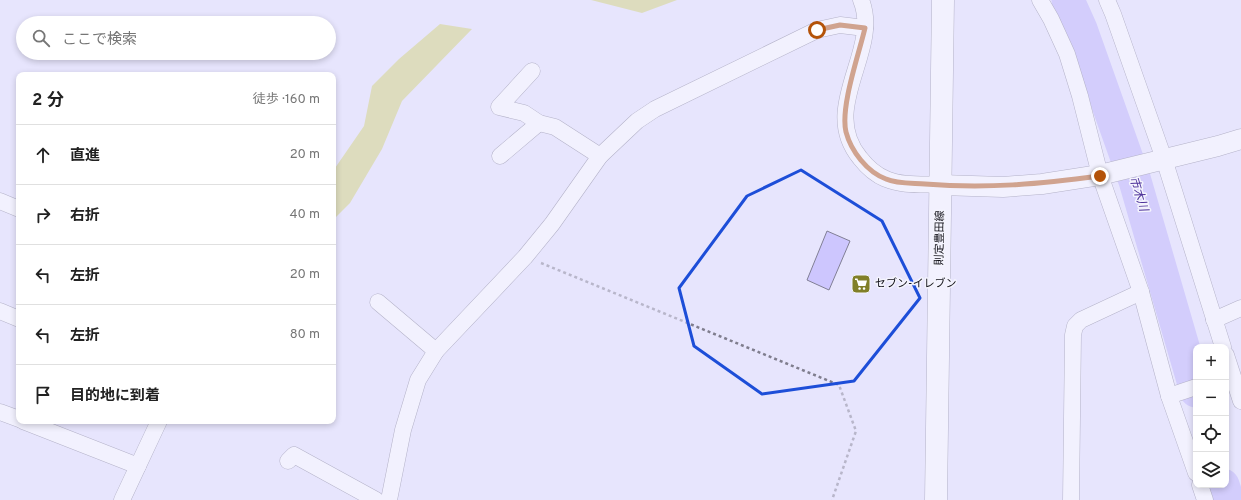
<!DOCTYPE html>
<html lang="ja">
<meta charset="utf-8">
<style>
:root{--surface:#fff;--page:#f2f2f2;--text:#222;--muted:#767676;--line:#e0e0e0}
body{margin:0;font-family:Overpass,"Noto Sans JP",sans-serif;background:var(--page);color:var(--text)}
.controls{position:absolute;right:12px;bottom:12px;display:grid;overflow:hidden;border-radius:8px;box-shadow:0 2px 6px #0003}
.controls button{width:36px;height:36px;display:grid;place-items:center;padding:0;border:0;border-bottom:1px solid var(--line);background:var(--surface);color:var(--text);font:20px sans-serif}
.stop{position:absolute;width:12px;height:12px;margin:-9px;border:3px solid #b45309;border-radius:50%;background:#fff}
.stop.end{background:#b45309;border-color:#fff;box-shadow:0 1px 4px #0008}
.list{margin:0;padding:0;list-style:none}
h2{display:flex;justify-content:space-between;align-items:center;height:52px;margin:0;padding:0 16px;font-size:17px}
h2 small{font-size:13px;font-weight:400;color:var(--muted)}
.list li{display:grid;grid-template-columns:26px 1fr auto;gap:12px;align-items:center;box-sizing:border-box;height:60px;padding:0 16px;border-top:1px solid var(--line)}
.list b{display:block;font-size:15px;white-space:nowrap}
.list em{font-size:13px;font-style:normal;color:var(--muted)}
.icon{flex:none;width:22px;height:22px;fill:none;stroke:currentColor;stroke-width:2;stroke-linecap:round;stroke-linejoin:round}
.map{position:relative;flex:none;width:1241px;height:500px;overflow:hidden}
.search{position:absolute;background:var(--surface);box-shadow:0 2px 6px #0003;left:16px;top:16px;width:320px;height:44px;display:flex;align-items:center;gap:10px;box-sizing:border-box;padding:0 14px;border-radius:22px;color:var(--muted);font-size:15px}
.panel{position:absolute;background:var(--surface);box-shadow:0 2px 6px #0003;left:16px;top:72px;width:320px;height:352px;border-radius:8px}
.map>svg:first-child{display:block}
.green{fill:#d1d172}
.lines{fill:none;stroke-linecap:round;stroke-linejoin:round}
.river{stroke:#bab0fa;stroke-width:33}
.building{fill:#cdc6fe;stroke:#817f95}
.minor-casing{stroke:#77758a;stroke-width:17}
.tertiary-casing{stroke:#77758a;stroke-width:21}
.secondary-casing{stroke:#77758a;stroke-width:23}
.path{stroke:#7f7d8d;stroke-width:2.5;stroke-dasharray:3 3;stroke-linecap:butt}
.minor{stroke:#fff;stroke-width:16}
.tertiary{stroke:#fff;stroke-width:20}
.secondary{stroke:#fff;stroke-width:22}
.route{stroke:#b45309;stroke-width:5}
.marked{fill:none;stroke:#1d4ed8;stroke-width:3;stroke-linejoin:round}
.labels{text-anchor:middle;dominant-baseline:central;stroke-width:3;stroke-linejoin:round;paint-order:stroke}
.street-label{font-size:11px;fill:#111018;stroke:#f4f4fd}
.poi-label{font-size:11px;fill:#111018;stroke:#f4f4fd;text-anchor:start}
.water-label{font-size:12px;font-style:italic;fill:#4f349b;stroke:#f4f4fd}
</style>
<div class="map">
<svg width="1241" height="500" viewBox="0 0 1241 500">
<rect width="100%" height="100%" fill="#e7e5fd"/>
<g class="green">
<path d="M591,0h86l-35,13z"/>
<path d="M440,24l32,5 -70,72 -20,48 -32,54 -17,17v-49l31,-45 8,-40 27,-27z"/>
</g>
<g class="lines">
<g class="river">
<path d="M1068,0l13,29 54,152 61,210"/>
<path d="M1223,485l5,15"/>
</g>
</g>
<path class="building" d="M827,231l23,10 -21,49 -22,-10z"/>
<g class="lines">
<g class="minor-casing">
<g id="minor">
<path d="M861,0c21,51 -43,107 -1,158 7,9 16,17 26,21 16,7 38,5 55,6"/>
<path d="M1040,0l11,19 16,35 13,42 20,79 41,117 28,104 27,77"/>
<path d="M1107,0l6,14 51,145 59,188"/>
<path d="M532,71l-33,36 25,6 15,10 16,4 45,29"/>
<path d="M500,156l39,-33"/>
<path d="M0,201l19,8"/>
<path d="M378,302l58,49"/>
<path d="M0,311l19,8"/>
<path d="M1214,320l27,-12"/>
<path d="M1226,355l15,46"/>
<path d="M1169,396l27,-9"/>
<path d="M0,412l19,7"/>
<path d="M23,421l115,45"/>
<path d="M288,461l6,-6 82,45"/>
<path d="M1200,485l5,15"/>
<path d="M122,500l37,-79"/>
<path d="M389,500l14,-70 15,-50 18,-29 89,-94 27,-33 48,-68 37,-35 18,-12 162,-79 23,-5 25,3"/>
<path d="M1071,500l2,-165 2,-9 6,-6 60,-28"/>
</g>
</g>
<g class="tertiary-casing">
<path id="tertiary" d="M941,185l62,2 39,-3 58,-9 118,-29 23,-7"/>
</g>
<g class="secondary-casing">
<path id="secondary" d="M936,500l7,-500"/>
</g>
<path class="path" d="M541,263l298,122 17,46 -24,69"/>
<use href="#minor" class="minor"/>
<use href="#tertiary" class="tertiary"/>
<use href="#secondary" class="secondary"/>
</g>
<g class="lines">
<path class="route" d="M817,30l23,-5 25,3c-6,26 -25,79 -19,104 5,19 21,40 40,47 11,5 27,4 39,5 62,5 114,0 175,-8"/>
</g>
<path d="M0 0H1241V500H0ZM801,170l81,51 38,77 -66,83 -92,13 -68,-48 -15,-58 68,-92z" fill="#e7e5fd" fill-opacity=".55" fill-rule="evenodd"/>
<path class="marked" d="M801,170l81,51 38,77 -66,83 -92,13 -68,-48 -15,-58 68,-92z"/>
<defs>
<g id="supermarket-square" transform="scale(1)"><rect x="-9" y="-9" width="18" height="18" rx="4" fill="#817f28" stroke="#f4f4fd"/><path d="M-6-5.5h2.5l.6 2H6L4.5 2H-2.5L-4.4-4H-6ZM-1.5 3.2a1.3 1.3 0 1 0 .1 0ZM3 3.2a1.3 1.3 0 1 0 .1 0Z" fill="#fff"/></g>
</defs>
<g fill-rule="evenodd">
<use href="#supermarket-square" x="861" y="284"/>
</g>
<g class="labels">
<g class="street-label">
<text transform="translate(940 238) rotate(-89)">則定豊田線</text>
</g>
<g class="poi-label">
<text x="875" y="284">セブン-イレブン</text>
</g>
<g class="water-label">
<text transform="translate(1138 194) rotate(73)">市木川</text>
</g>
</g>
</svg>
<div class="controls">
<button>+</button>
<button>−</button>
<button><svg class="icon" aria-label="locate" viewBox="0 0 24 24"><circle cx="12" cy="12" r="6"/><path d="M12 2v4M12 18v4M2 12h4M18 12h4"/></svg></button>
<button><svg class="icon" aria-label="layers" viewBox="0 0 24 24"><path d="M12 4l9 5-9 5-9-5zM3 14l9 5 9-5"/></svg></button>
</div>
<div class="stop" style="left:817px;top:30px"></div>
<div class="stop end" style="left:1100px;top:176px"></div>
<div class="search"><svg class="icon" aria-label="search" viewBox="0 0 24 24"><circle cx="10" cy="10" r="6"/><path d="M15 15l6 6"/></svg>ここで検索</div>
<section class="panel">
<h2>2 分<small>徒歩 · 160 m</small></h2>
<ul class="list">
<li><svg class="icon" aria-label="ahead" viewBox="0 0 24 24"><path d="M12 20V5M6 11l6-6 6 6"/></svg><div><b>直進</b></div><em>20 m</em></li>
<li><svg class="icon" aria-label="right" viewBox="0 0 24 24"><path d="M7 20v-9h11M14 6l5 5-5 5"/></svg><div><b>右折</b></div><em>40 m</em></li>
<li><svg class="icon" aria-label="left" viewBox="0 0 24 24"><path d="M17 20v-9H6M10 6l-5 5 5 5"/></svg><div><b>左折</b></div><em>20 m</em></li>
<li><svg class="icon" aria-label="left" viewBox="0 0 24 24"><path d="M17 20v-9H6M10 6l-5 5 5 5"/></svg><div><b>左折</b></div><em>80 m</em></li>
<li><svg class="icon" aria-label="arrive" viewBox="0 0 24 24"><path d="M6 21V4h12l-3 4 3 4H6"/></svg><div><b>目的地に到着</b></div></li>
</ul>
</section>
</div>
